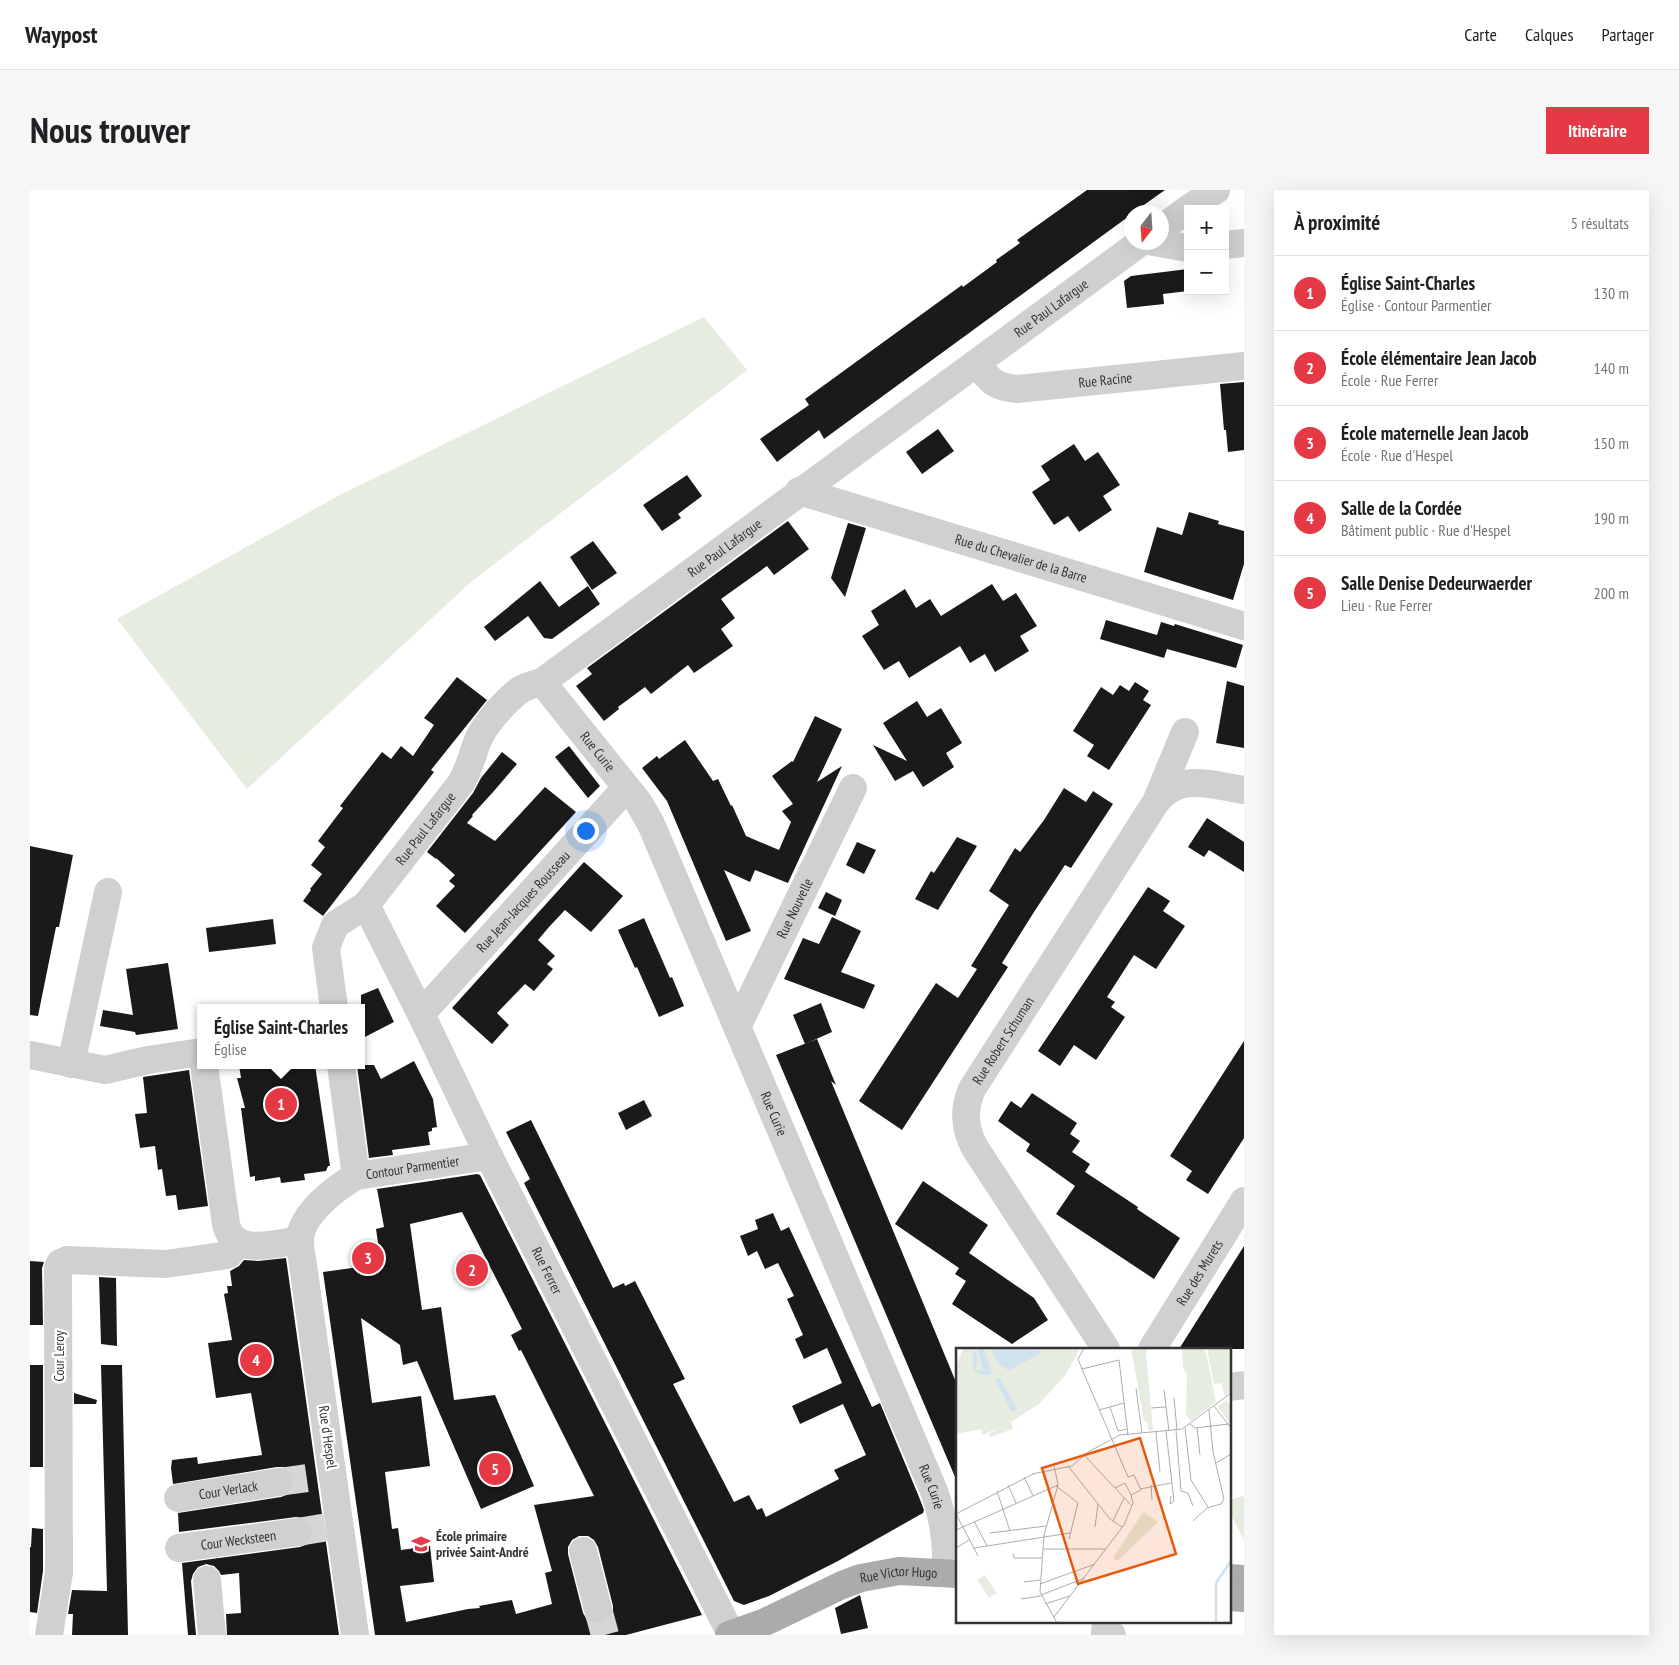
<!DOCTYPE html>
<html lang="fr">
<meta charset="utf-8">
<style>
:root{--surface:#fff;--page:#f6f6f6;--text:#202124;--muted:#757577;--line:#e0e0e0;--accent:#e63946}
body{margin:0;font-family:"PT Sans Narrow",sans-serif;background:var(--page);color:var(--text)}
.controls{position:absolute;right:15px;top:15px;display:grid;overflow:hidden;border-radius:0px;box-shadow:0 5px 20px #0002}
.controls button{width:45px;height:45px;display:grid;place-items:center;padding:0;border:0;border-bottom:1px solid var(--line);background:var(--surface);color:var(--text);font:25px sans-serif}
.compass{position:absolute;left:1094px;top:15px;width:45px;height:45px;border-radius:50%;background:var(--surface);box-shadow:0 5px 20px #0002;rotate:197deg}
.you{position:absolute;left:555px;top:640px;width:18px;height:18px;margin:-12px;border:4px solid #fff;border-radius:50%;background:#1a73e8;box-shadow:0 0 0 8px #1a73e833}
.badge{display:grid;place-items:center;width:32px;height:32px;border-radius:50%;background:var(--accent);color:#fff;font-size:16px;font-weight:700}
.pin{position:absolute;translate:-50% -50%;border:2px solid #fff;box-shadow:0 1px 5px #0006}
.popup{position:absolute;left:167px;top:814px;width:168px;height:65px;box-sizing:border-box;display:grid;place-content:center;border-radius:0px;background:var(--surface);filter:drop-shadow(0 1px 4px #0005);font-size:16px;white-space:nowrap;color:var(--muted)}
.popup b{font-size:19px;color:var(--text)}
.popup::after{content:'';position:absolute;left:50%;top:100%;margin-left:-10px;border:10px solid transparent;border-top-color:var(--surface)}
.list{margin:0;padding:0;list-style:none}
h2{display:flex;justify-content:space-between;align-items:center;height:65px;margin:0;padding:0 20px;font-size:21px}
h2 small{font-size:16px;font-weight:400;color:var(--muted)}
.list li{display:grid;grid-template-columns:32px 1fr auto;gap:15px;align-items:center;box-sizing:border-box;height:75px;padding:0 20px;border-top:1px solid var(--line)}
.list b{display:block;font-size:19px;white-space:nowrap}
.list p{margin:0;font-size:16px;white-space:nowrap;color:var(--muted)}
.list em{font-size:16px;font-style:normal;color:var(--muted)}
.map{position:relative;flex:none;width:1214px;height:1445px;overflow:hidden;border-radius:0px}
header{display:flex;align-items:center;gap:30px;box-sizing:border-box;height:70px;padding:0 25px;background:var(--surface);border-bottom:1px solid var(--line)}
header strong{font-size:24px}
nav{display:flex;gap:28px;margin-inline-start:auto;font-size:18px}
.intro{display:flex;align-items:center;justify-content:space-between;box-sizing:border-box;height:120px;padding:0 30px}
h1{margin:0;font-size:35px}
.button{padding:12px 22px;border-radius:0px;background:var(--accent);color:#fff;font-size:18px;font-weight:700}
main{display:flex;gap:30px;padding:0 30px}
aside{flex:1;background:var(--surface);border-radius:0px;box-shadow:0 5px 20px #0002}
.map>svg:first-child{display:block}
.green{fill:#e6ecdf}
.building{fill:#1a1a1a;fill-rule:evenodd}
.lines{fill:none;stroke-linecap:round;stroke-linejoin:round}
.minor-tunnel{stroke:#d6d6d6;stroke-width:28;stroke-dasharray:28 14;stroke-linecap:butt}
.minor{stroke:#d0d0d0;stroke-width:28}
.major{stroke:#ababab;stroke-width:28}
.labels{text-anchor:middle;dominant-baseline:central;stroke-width:5;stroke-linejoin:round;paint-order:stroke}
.street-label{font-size:14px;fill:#333;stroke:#fff}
.poi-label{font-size:14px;font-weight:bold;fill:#333;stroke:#fff;text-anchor:start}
.inset-river{fill:none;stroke:#cfe2ee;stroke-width:2.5}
.inset-road{fill:none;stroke:#adadad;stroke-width:1}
.view{fill:#e8590c;fill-opacity:0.15;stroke:#e8590c;stroke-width:2.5}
.inset-edge{fill:none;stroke:#333;stroke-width:2.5}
</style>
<header>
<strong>Waypost</strong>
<nav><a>Carte</a><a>Calques</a><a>Partager</a></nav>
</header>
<div class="intro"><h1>Nous trouver</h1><a class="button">Itinéraire</a></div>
<main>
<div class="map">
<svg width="1214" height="1445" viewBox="0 0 1214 1445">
<rect width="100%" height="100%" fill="#fff"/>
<g class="green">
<path d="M674,127l43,53 -276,212 -224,207 -130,-170 221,-123z"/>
<path d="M1212,1306l2,2v42l-14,-27v-13z"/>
</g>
<g class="building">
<path d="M1057,0h78l-31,22h-2v2l-308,225 -5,-9 -42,32 -17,-23 49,-34 -4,-6 157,-114 1,2 34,-25 -1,-2 24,-17 -3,-3z"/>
<path d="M1158,79v22l-25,3 1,10 -37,4 -3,-27 7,-5z"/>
<path d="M1214,192v68l-16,2 -2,-22h-2l-4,-46z"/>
<path d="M908,239l16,22 -32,23 -16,-22z"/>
<path d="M1044,254l11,17 13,-9 22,33 -17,11 9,14 -33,22 -11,-16 -14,9 -22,-33 18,-12 -9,-14z"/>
<path d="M657,285l15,21 -24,18 3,4 -19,13 -19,-26z"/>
<path d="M1159,322l30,9 -1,3 26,7v33l-11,36 -89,-28 13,-45 25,8z"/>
<path d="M758,331l21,28 -35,26 -7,-9 -46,33 14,19 -14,11 12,17 -39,27 -6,-8 -37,29 -6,-7 -27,20 1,2 -15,12 -28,-35 16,-12 -5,-6z"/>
<path d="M818,333l18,5 -21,69 -14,-19z"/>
<path d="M563,351l24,32 -25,17 -22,-33z"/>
<path d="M510,391l19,26 29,-21 12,18 -48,35 -8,-1 -16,-22 -33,25 -11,-14z"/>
<path d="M962,394l11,17 13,-8 21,33 -17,10 9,15 -34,21 -10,-18 -15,9 -10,-17 -51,32 -10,-17 -15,9 -22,-34 17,-11 -8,-14 34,-22 11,19 14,-9 11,17z"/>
<path d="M1076,430l51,15 4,-13 13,4 1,-2 68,21 -7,23 -69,-19 -3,9 -64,-19z"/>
<path d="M427,487l30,23 -56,70 3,2 -111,144 -20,-15 8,-11 -1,-1 12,-15 -11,-9 14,-18 -7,-6 25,-33 -3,-2 42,-54 9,7 10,-13 12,10 21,-31 -10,-7z"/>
<path d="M1197,491l17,5v62l-28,-5z"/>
<path d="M1105,492l14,9 -6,9 8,5 -42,65 -22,-14 7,-11 -21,-14 28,-44 12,8 7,-10 9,6z"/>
<path d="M887,511l10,16 14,-9 21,35 -16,10 8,14 -31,20 -10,-16 -18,10 -22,-36 34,16 -24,-38z"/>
<path d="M785,526l27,13 -25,53 25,-16 -54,117 -33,-13 -5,12 -26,-12 27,61 -25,10 -59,-140 -25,-33 15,-12 2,3 26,-19 28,41 5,-2 13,27 1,-1 14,31 33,14 12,-28 -9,-11 11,-7 -21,-28 20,-15 1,1z"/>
<path d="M539,556l31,40 -12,12 -33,-41z"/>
<path d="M472,562l15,12 -23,27 -22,24 1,1 -6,7 28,18 50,-54 31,25 -111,121 -29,-27 19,-20 -6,-5 6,-6 -19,-17v1l-9,-7 46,-59 8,-15z"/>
<path d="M1034,598l22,14 7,-11 20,13 -42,64 -6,-3 -31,47 -32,51 6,4 -106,163 -43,-29 77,-118 22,15 19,-29 -6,-3 38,-61 -20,-14 26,-43 5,4 24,-32z"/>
<path d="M1177,628l37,24v30l-35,-22 -5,7 -16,-10z"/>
<path d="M927,647l20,9 -39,64 -23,-11 16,-28 3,2z"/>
<path d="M827,652l19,8 -12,24 -18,-9z"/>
<path d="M0,656l43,9 -14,72h-3l-18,89 -8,-1z"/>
<path d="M554,672l39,34 -32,36 -26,-22 -16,17 -11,13 17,16 -8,8 6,5 -19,22 -9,-7 -28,29 12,12 -17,19 -40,-36z"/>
<path d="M1118,697l22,14 -7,10 22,15 -29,43 -22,-14 -27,42 8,5 -4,5 14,10 -29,43 -22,-15 -14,21 -22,-15z"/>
<path d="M796,702l16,8 -7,16 -17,-8z"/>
<path d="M802,727l29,14 -20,41 34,13 -11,24 -80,-30 19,-41 16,6z"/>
<path d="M614,728l26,60 2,-1 12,29 -25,11 -22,-50 -2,1 -17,-38z"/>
<path d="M243,729l3,25 -67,8 -3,-24z"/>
<path d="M138,773l10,66 -42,6 -1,-3 -35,-6 3,-16 30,5 -7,-46z"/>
<path d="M348,798l16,34 -33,17v-44z"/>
<path d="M791,813l11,29 -27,12 -12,-29z"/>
<path d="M787,849l19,46 -5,-4 127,306v97l-182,-429z"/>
<path d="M1214,851v97l-36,56 -22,-14 6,-9 -22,-15z"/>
<path d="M384,871l19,38 4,28 -5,1v3l-4,1 2,13 -38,5 1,5 -24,3 -12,-93h17l7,14z"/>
<path d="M209,875h76l15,101h-2l-2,5 -22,3 1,6 -24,3 -1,-6 -25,4v-5l-5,1 -9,-69h4l-8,-30h4z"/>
<path d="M159,880l19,136 -30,4 -2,-15 -10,1 -4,-27 -4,1 -3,-24 -15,2 -5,-34 12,-1 -4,-36z"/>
<path d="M1002,903l45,30 -7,11 10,7 -8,11 18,12 -5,8 53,35 -1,2 43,29 -26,41 -98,-65 19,-28 -49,-35 4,-7 -32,-23 13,-20 10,7z"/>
<path d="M614,910l8,16 -26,14 -8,-17z"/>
<path d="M501,930l82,168 11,-5 1,3 10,-5 50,98 -12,5 61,118 15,-7 8,15 5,-2 4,9 73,-38 -5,-9 32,-15 -23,-51 -43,20 -8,-18 50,-23 -15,-35 -23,11 -9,-20 8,-4 -16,-36 7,-3 -16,-33 -13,6 -8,-18 -9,5 -8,-20 18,-7 -3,-9 18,-7 8,18 8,-4 83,180 8,-4 39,94 5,13 -1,3 -85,48 -69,35 -25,9 -10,-4 -210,-418 6,-4 -24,-47z"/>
<path d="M447,984l3,1 222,440 -76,20h-251l-52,-363 58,-8 -5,-35 8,-2 -7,-38zM432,1022l60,117 -11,6 8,16 2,-1 73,146 -60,9 18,66 -7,2 7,31 -36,10 -4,-14 -33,6 1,2 -12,1 -62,13 -6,-36 34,-4 -4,-36 -29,4 -3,-22 -6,1 -7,-57 45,-6 -9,-70 -49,7 -11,-85 39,27 3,20 14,-4 64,148 53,-23 -39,-91 -41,5 -13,-93 -19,3 -12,-86zM549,1346h9l6,4 4,7 15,59v7l-4,7 -7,4h-9l-6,-4 -4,-7 -15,-59v-7l4,-7z"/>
<path d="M893,991l65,44 -19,28 65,45 14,22 -36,24 -60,-40 14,-23 -11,-7 4,-6 -64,-44z"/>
<path d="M1214,1056v103h-65l53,-84z"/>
<path d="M256,1068l53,377h-112l-1,-21 15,-1 -2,-40 -18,2 -2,-4 -5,-5 -8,-2 -8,3 -5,7 -2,7 5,54h-8l-6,-72 118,-16 8,-3 5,-7v-8l-3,-7 -6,-4 -8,-1 -117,15 -1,-19 103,-16 8,-3 5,-7v-7l-3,-8 -7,-5h-7l-104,17 -2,-16 1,-8 25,-3 1,7 64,-9 -11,-62 -35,5 -8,-55 24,-3 -8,-46 4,-1 -1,-7h5l-2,-15 9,-5 5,-6 14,1z"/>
<path d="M0,1071l14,1 -2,6 1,57h-13z"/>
<path d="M69,1087l17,1 1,68 -16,-2z"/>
<rect x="0" y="1175" width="13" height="102"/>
<path d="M71,1175h21l6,270h-56l1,-21h-5l4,-24 35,1z"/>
<path d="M44,1203l23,7 -1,4h-22z"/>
<path d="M2,1338l11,1v42l-6,42 -7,-1v-65h1z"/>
<path d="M830,1405l8,33 -27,6 -6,-26z"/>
</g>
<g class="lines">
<g class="minor-tunnel">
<path d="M249,1292l42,-6"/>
<path d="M268,1342l30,-5"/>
<path d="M568,1419l7,26"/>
</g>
<g class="minor">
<path d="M1158,19l28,-19"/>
<path d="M1132,38l26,-19"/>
<path d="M1123,52l35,6"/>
<path d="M1195,55l19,-2"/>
<path id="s1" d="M947,174c13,17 18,23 40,25l227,-23"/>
<path id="s2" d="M769,301l445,135"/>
<path id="s3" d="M512,492l97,121 12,21 283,667c10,27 13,54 12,82"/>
<path d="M1126,612c23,-30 56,-17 88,-12"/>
<path id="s4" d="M336,715l55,109 68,142 242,478"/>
<path id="s5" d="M304,818l-8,-60 9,-23 31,-20 95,-122c9,-15 11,-28 17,-43 7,-16 28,-40 42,-50 6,-4 14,-6 22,-8l599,-440"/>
<path id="s6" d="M391,824l205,-226"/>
<path id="s7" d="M707,837l116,-239"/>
<path d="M0,865l75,15 43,-10 53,-8"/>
<path d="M41,874l37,-172"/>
<path d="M174,875l22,159c8,34 50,19 74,16"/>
<path d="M311,875l15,111"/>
<path id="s8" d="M1076,1159l-131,-201c-11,-20 -12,-38 -3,-59l184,-287 29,-70"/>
<path id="s9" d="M1122,1159l92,-148"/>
<path d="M1200,1197l14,-2"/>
<path id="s10" d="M148,1308l101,-16"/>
<path id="s11" d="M149,1358l119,-16"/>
<path d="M553,1361l15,58"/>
<path d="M177,1390l5,55"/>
<path d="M1076,1431l-1,13 7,1"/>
<path d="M19,1445l10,-63 -1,-304 2,-5 7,-3 99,4 62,-9 11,-12"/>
<path id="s12" d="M325,1445l-52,-370c-1,-9 -4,-19 -3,-27 3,-26 36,-50 56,-62l133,-20"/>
</g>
<g class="major">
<path d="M1200,1388l14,1"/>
<path d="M1200,1407l14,1"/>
<path id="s13" d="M699,1445l34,-12 79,-38 19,-7 38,-7 59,3"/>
</g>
</g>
<defs>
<g id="school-bare" transform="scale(1.5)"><path d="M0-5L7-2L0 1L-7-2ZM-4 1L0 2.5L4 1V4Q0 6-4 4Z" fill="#e63946" stroke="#fff" stroke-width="2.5" paint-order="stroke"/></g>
</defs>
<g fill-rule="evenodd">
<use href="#school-bare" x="391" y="1354"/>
</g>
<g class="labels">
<g class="street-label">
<text stroke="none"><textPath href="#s5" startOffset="1044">Rue Paul Lafargue</textPath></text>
<text stroke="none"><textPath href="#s1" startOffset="138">Rue Racine</textPath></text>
<text stroke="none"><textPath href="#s5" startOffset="639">Rue Paul Lafargue</textPath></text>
<text stroke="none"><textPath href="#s2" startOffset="232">Rue du Chevalier de la Barre</textPath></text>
<text stroke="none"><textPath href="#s3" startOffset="89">Rue Curie</textPath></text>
<text stroke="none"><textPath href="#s5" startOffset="219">Rue Paul Lafargue</textPath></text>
<text stroke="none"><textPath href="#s6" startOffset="152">Rue Jean-Jacques Rousseau</textPath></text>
<text stroke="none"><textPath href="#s7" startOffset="132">Rue Nouvelle</textPath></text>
<text stroke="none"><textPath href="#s8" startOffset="359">Rue Robert Schuman</textPath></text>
<text stroke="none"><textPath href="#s3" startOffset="494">Rue Curie</textPath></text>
<text stroke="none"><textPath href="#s12" startOffset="544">Contour Parmentier</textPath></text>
<text stroke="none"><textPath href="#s4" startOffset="408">Rue Ferrer</textPath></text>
<text stroke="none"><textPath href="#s9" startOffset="90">Rue des Murets</textPath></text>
<text transform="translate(29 1166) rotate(-90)">Cour Leroy</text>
<text transform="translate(298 1247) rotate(82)">Rue d'Hespel</text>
<text stroke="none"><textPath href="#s3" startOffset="899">Rue Curie</textPath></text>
<text stroke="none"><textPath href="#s10" startOffset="51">Cour Verlack</textPath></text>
<text stroke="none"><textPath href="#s11" startOffset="60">Cour Wecksteen</textPath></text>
<text stroke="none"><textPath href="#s13" startOffset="182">Rue Victor Hugo</textPath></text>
</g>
<g class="poi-label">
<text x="406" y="1346">École primaire<tspan x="406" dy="16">privée Saint-André</tspan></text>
</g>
</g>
<g transform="translate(926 1158)">
<rect width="275" height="275" fill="#fff"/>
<path d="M0,0l1,17 6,-17h117l-13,25 -28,31 -28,18 2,7 -23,8 -1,-3 12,-7 -19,8v-6l-26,5zM175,0h17l-2,6 7,76h-5l-1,-9h-3zM226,0h20l4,4 10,50 -25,19 -5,-6 1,-41 -4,-7zM251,0h24v43l-6,5 -4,-13 -7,1zM270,52l5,6v19l-13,-18zM187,164l15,10 -40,39 -5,-3zM29,227l12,18 -8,5 -12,-18z" fill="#e6ecdf"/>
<path d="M17,0l4,7 -1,15 7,1 -6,-23h7l8,26 -10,1 -9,-5zM35,0h41l10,4 -33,19 -12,-9zM44,30l17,31 -5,3 -17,-32z" fill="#cfe2ee"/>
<path class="inset-river" d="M260,275v-40l15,-22"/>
<path class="inset-road" d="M128,0l-6,11 4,10 46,108 6,-2 7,15 -10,5 -6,-12 -10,5M126,21l37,-9 9,75M180,40l6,45M208,42l5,41M218,50l3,32M258,58l17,22M154,59l8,24 9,-2M195,60l15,-1M143,62l25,-7M234,76l5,4 34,-4M229,80l6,52 17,27M241,80l3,27M220,82l5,61M210,83l8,70 -4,3 1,-8M200,84l4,40M128,107l47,50M260,115l15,-9M98,117l4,20 -14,50 -4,57 17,31M112,118l42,53 12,8M76,126l40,-8 16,-14 32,-17 62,-6 49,-36M68,129l9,19M52,137l8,18M195,137l1,15M100,138l22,17 -9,36M184,141l31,-6M41,143l13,40M225,143l7,2 5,13M0,166l22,42M0,166l79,-41M18,173l13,25M157,173l11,-23M237,173l14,-13 14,-4 3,-5 -11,-47 -4,-42M139,179l3,-23M0,182l102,-45M34,185l56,-7M0,200l13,-8M18,200l96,-15M87,201h63M57,206l1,4h28M68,234l16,-2M84,236l55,-20M85,247l44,-17M65,251l20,-3M89,256l25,-8M98,269l70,-92 9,-22 -2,-8"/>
<path class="view" d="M184,90l36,116 -98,30 -36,-116z"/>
<rect width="275" height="275" class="inset-edge"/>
</g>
</svg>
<div class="controls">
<button>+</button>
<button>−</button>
</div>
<svg class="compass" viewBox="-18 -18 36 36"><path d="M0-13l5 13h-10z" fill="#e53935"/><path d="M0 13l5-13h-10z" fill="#757577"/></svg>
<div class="you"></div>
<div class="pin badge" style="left:251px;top:914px">1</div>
<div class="popup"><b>Église Saint-Charles</b>Église</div>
<div class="pin badge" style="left:442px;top:1080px">2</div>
<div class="pin badge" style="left:338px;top:1068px">3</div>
<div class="pin badge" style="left:226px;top:1170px">4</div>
<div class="pin badge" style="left:465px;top:1279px">5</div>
</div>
<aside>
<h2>À proximité<small>5 résultats</small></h2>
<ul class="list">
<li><span class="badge">1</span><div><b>Église Saint-Charles</b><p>Église · Contour Parmentier</p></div><em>130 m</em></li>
<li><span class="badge">2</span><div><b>École élémentaire Jean Jacob</b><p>École · Rue Ferrer</p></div><em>140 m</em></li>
<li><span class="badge">3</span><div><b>École maternelle Jean Jacob</b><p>École · Rue d'Hespel</p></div><em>150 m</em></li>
<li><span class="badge">4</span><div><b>Salle de la Cordée</b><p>Bâtiment public · Rue d'Hespel</p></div><em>190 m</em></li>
<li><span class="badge">5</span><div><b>Salle Denise Dedeurwaerder</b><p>Lieu · Rue Ferrer</p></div><em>200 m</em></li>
</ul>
</aside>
</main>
